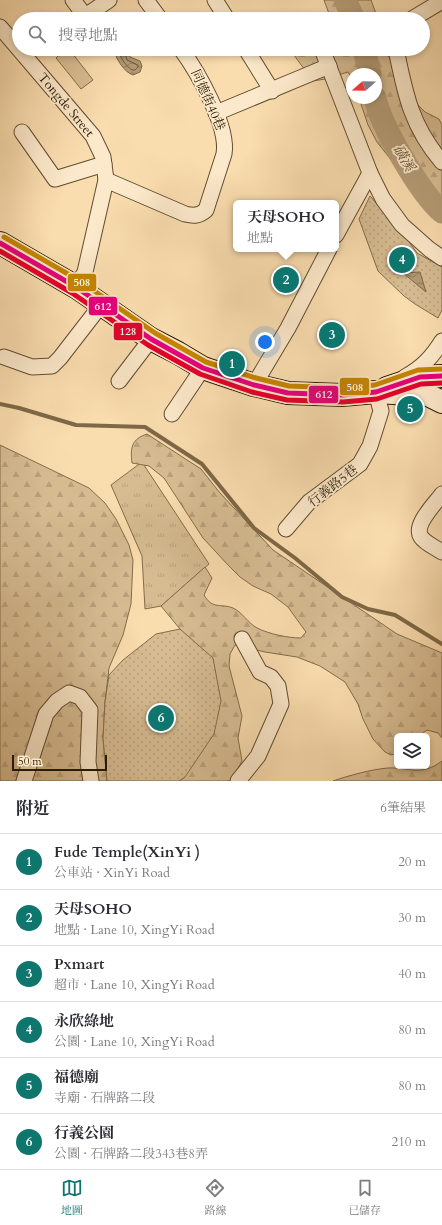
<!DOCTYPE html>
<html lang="zh-TW">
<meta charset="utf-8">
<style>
:root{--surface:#fff;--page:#f7f7f7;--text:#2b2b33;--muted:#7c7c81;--line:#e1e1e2;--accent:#0f766e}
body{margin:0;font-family:Cardo,"Noto Serif TC",serif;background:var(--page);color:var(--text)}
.controls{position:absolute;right:12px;bottom:12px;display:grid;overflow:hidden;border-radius:6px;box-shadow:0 2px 6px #0003}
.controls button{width:36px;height:36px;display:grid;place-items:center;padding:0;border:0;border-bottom:1px solid var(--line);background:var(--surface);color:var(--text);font:20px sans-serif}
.compass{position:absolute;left:346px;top:68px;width:36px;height:36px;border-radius:50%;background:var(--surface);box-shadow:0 2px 6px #0003;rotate:250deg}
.scale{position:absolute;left:12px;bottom:10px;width:95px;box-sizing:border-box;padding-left:4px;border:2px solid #2d1c03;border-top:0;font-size:11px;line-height:14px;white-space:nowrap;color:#2d1c03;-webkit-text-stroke:3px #fce9cb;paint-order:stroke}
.you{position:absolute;left:265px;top:342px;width:14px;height:14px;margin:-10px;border:3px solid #fff;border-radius:50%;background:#1a73e8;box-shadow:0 0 0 6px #1a73e833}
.badge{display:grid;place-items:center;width:26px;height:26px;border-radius:50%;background:var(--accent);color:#fff;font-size:13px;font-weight:700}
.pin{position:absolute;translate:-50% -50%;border:2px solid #fff;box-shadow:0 1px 4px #0006}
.popup{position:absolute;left:233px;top:200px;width:106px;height:52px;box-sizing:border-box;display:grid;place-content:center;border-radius:6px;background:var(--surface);filter:drop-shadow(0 1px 3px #0005);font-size:13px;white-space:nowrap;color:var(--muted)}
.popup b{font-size:15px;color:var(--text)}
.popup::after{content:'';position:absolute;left:50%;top:100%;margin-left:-8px;border:8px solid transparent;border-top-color:var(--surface)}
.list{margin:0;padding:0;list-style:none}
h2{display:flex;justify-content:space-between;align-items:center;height:52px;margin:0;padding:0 16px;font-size:17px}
h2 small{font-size:13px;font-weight:400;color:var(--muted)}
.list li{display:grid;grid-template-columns:26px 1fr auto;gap:12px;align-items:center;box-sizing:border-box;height:56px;padding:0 16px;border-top:1px solid var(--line)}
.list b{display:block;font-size:15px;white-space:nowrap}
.list p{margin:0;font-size:13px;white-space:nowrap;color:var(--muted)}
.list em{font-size:13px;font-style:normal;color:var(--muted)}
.icon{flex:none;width:22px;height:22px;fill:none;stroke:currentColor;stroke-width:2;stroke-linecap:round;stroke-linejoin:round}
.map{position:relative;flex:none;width:442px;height:781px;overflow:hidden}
.search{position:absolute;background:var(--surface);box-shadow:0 2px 6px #0003;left:12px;right:12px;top:12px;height:44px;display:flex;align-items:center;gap:10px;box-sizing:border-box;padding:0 14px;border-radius:22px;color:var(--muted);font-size:15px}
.sheet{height:388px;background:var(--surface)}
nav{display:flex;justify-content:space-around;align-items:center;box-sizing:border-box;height:56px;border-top:1px solid var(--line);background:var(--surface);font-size:11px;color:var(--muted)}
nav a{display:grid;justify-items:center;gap:2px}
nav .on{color:var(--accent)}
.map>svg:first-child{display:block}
.grass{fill:url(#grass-tufts);stroke:#826c4a}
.forest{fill:url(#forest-firs);stroke:#826c4a}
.park{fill:url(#park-dots);stroke:#826c4a}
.pitch{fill:#d7bc92;stroke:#826c4a}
.water{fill:url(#water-waves);stroke:#7e6847}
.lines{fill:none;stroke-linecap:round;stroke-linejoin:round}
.shore{stroke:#705c3c;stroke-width:1}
.stream{stroke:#7e6847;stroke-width:4}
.river{stroke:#b49b75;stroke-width:23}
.street-casing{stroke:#604c2e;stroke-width:17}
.secondary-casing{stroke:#2d1c03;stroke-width:24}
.street{stroke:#fce9cb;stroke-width:15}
.secondary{stroke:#fce9cb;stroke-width:22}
.bus-1-casing{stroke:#fce9cb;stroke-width:8}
.bus-2-casing{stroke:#fce9cb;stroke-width:8}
.bus-3-casing{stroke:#fce9cb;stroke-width:8}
.bus-1{stroke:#e5007d;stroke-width:5}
.bus-2{stroke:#e4002b;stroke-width:5}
.bus-3{stroke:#c48401;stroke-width:5}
.labels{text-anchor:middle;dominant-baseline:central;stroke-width:3.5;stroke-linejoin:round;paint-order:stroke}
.street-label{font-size:13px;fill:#2d1c03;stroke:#fce9cb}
.water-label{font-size:14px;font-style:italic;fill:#634f31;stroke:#fce9cb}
.line-badge{stroke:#fce9cb;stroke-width:1.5}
.badge-label{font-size:11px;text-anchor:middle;font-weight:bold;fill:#fff}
</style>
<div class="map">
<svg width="442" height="781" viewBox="0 0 442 781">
<defs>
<pattern id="grass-tufts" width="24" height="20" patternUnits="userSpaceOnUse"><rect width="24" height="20" fill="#d7bc92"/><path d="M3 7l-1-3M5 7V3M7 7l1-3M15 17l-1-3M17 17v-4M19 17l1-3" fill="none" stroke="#b9a17c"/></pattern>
<pattern id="forest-firs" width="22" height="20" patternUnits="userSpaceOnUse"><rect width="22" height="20" fill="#d7bc92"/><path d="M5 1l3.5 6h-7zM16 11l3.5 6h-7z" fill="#b9a17c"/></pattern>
<pattern id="park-dots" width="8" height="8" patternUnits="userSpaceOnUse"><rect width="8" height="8" fill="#d7bc92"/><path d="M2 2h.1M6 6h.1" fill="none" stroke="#b9a17c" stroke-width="1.8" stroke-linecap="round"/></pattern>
<pattern id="water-waves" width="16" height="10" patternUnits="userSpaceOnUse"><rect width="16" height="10" fill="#b49b75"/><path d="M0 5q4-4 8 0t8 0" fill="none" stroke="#937e5e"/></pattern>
</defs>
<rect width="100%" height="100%" fill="#faddaf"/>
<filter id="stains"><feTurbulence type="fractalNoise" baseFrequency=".005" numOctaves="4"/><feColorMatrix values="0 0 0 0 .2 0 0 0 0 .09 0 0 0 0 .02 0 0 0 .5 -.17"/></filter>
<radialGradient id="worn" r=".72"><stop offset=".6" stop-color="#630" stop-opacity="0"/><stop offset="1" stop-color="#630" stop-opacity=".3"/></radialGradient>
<path class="grass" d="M142,462l67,102 -48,42 -16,3 -3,-53 -31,-71z"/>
<g class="forest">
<path d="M324,0h47l7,19h-47z"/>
<path d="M291,49h96l8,26 21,28 9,9 14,7 3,6v93l-17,-15 -48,-61 -9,-17 -9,-27h17v-24h-24v5l-4,-7 -23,7 -12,2 -22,-30z"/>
<path d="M147,434l54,35 19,24 53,57 124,84 45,19v85l-4,-5 -11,-3 -8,6h-22v17l-6,2 -6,-3 -12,-13 -10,-20 -5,-15 -13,-22 -25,-16 -23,-9 -32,-5 -30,-7 -5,9 -1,12 13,50 -4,22 4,23 -10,19 -4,1h-49l6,-4 -5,-148 -19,-23 44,-39 7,11 -8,17c9,15 16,8 29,13 9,4 15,15 24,20 12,6 31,10 44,10l5,-6 -18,-25 -17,-13 -18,-8 -13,-9 -12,-12 -25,-27 -39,-60 -15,-12 -17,-3c-2,-16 0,-24 15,-29z"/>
<path d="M0,445l89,43 16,15 11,16 13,26 4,15 -2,44 -8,31 -14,33 -4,34 -2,36 4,43h-107z"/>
<path d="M442,761v20h-109c14,-5 40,-12 55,-13 21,-1 33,9 54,-7z"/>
</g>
<g class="park">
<path d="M370,196l35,40 12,17 25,14v43l-4,8 -23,-14 -11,-8 -26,-25 -19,-52z"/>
<path d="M180,629l33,29 8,43 -7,33 -29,43 -6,4h-72l-4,-43 2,-36 4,-27 14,-15 33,-26z"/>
</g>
<path class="pitch" d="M66,49h3l24,31 -12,9 -25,-31z"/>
<g class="water">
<path d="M115,49h12l3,8 10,4 2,5 -2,6 -7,3c-9,-3 -16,-15 -19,-24z"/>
<path d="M420,272l6,20 -23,-19z"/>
</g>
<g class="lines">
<path class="shore" d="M119,49c0,8 6,16 13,21h3l3,-3v-2l-11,-5 -3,-11"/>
<path class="stream" d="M0,404l19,4 57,17 69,2 57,37 52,64 41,30 47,39 26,12 27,6 47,29"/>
<g class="river">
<path d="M345,0l9,19"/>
<path d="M364,49l6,25"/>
<path d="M375,98c6,28 45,95 67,114"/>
</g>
<g class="street-casing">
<g id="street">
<path d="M73,0l12,16"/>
<path d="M146,0l14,19"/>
<path d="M215,0l12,19"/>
<path d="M81,19l28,-19"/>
<path d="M412,19l30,-18"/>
<path d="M0,27l93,109 10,21 3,23 -21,92 -9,15"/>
<path d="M246,49l26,42"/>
<path d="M322,49l48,124 13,26 19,26 27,24 13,9"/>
<path d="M396,49c9,44 15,77 46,113"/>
<path d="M216,113l113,-47"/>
<path d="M22,132l33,47 49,-15"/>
<path d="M106,180l79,34c9,2 14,2 21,-4l18,-56c5,-28 -27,-83 -43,-105"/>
<path d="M336,235l34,-62"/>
<path d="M4,357l28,10 20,-1 8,-8 41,-53"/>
<path d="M405,377c17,-9 27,-20 37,-36"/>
<path d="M119,381l32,-42"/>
<path d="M254,385l34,-57 41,-79"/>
<path d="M172,414l31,-46"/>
<path d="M442,494c-7,10 -29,31 -21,43 4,6 15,11 21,15"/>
<path d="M286,529l23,-27 51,-38 10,-18 11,-35 -5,-19 7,-4"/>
<path d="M24,781l22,-67 11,-13 12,-8 11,4 10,13 -2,52 3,19"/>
<path d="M238,781l20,-25 23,-52 -3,-18 -7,-9 -11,-5 -18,-33"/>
</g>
</g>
<g class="secondary-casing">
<g id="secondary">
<path d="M0,243l76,44 75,52 27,14 25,15 51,17 34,8 54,2 34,-3 52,3 14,7"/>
<path d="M387,388l33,-11 22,-1"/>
</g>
</g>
<use href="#street" class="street"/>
<use href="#secondary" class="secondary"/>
<g class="bus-1-casing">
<path id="bus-1" d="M0,243l76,44 75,52 52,29 51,17 34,8 54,2 34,-3 44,-15 22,-1"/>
</g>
<g class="bus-2-casing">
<path id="bus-2" d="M0,251l72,42 76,52 52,29 52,18 35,8 56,2 34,-3 44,-15 21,-1"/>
</g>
<g class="bus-3-casing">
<path id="bus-3" d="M4,237l76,44 75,52 51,29 50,16 33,8 53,2 33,-3 43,-15 24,-1"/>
</g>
<use href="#bus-1" class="bus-1"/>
<use href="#bus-2" class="bus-2"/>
<use href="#bus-3" class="bus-3"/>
</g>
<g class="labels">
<g class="street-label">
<text transform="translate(208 100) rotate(66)">同德街40巷</text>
<text transform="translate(66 105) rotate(50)">Tongde Street</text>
<text transform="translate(333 486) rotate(-38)">行義路5巷</text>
</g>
<g class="water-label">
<text transform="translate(404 158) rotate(60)">磺溪</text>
</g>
</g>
<g class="line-badge">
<rect x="67" y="273" width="30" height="19" rx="4" fill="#c48401"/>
<rect x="88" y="296" width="30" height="20" rx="4" fill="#e5007d"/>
<rect x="113" y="322" width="30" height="19" rx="4" fill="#e4002b"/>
<rect x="339" y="377" width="31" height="19" rx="4" fill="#c48401"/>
<rect x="308" y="385" width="31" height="19" rx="4" fill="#e5007d"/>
</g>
<g class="badge-label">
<text x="82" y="286">508</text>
<text x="103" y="310">612</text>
<text x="128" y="335">128</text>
<text x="355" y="391">508</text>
<text x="324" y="398">612</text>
</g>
<rect width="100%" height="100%" filter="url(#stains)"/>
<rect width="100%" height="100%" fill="url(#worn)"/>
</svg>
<div class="controls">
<button><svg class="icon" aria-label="layers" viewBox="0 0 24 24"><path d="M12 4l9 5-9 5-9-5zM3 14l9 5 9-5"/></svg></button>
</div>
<svg class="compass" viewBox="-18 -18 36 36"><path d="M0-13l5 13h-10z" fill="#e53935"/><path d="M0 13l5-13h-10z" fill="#7c7c81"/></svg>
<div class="scale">50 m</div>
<div class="you"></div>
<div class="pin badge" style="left:232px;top:364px">1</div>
<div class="pin badge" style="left:286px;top:280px">2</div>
<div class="popup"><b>天母SOHO</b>地點</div>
<div class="pin badge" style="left:332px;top:335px">3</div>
<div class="pin badge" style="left:402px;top:260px">4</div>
<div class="pin badge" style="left:410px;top:409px">5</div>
<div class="pin badge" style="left:161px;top:718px">6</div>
<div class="search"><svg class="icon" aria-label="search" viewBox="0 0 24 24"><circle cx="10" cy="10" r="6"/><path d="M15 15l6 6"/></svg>搜尋地點</div>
</div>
<section class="sheet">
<h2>附近<small>6筆結果</small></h2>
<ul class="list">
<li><span class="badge">1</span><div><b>Fude Temple(XinYi )</b><p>公車站 · XinYi Road</p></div><em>20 m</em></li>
<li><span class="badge">2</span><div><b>天母SOHO</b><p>地點 · Lane 10, XingYi Road</p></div><em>30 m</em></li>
<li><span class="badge">3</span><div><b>Pxmart</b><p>超市 · Lane 10, XingYi Road</p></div><em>40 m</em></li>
<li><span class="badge">4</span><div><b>永欣綠地</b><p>公園 · Lane 10, XingYi Road</p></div><em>80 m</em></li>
<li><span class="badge">5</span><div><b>福德廟</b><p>寺廟 · 石牌路二段</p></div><em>80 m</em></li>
<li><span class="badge">6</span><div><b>行義公園</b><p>公園 · 石牌路二段343巷8弄</p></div><em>210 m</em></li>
</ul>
</section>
<nav>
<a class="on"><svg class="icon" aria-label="map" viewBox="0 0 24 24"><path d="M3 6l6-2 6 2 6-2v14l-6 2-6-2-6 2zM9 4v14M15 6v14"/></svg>地圖</a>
<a><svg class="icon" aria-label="directions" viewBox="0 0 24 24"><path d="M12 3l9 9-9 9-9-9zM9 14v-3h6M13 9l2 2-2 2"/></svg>路線</a>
<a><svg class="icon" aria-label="saved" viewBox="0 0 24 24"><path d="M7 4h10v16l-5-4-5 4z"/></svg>已儲存</a>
</nav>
